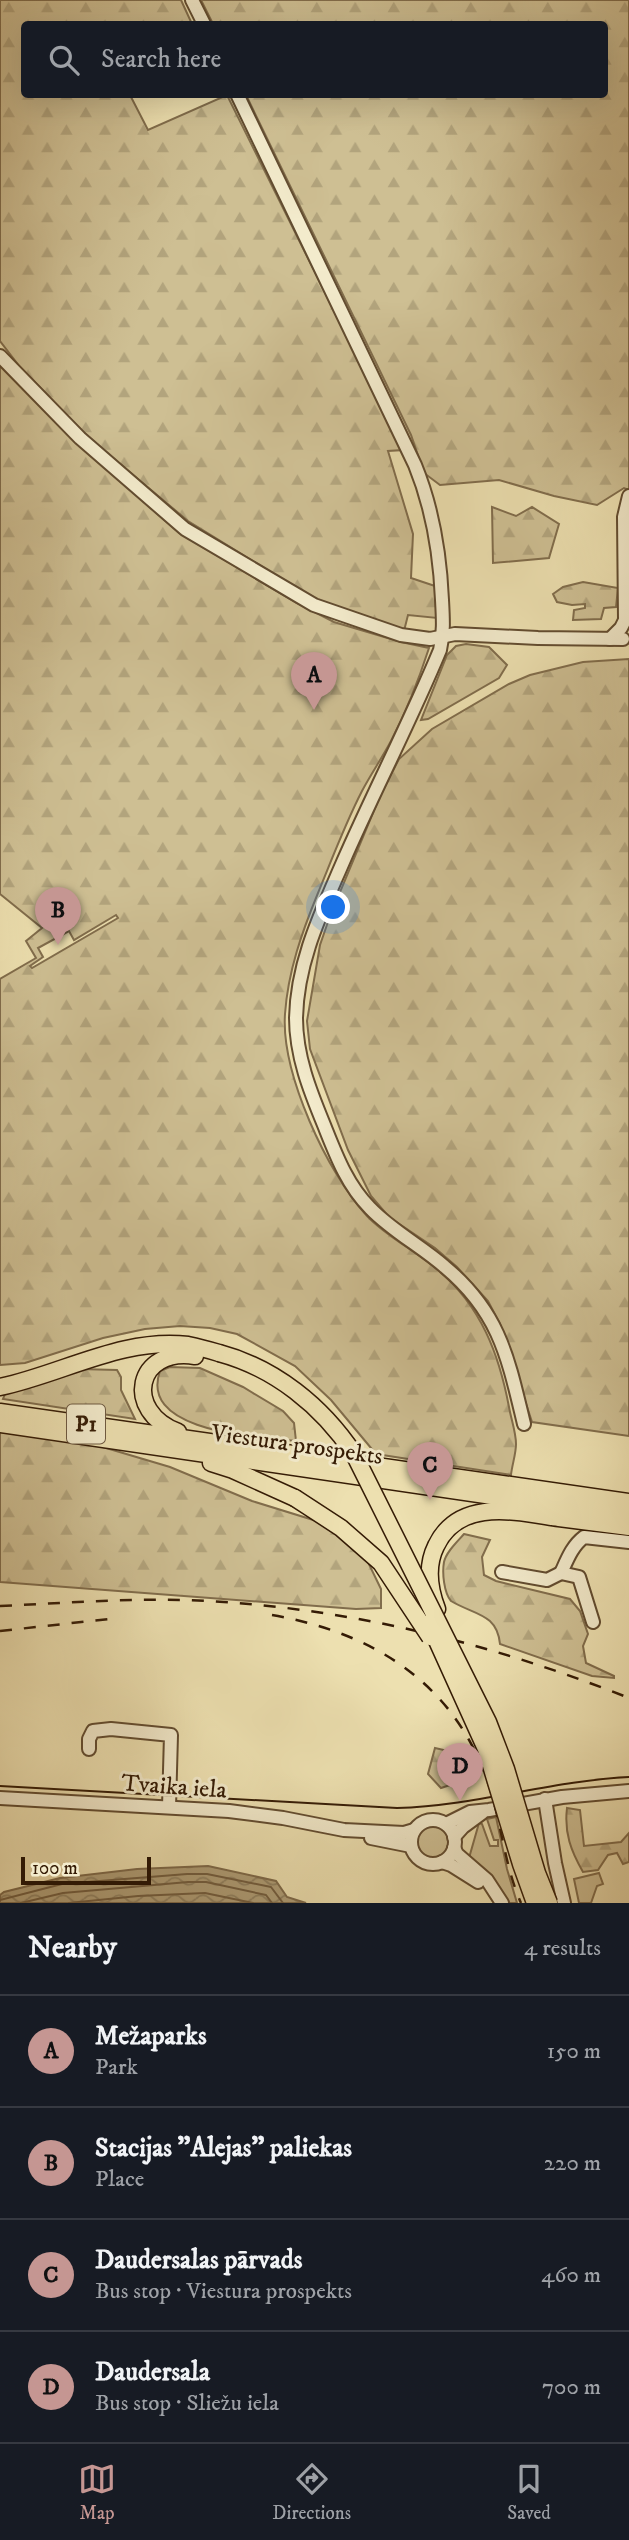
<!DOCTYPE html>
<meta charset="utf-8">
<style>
:root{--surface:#171b24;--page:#20242c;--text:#f1f3f6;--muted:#9ea1a6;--line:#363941;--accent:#c59692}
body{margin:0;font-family:"IM FELL DW Pica",serif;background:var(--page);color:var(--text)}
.scale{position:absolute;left:21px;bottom:18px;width:130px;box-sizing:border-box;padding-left:7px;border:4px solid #341b05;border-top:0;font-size:19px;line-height:24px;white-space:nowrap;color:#341b05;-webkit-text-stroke:5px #f3ebcc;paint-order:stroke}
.you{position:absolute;left:334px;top:908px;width:24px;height:24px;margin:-18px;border:5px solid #fff;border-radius:50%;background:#1a73e8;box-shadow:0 0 0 10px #1a73e833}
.badge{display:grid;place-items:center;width:46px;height:46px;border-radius:50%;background:var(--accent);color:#111;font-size:23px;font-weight:700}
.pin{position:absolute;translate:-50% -58px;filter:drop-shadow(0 2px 4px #0008)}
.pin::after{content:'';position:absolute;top:37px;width:24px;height:21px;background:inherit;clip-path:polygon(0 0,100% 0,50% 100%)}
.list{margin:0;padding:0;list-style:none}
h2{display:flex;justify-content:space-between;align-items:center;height:91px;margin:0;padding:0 28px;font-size:30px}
h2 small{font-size:23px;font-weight:400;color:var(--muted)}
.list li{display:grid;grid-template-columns:46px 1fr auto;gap:21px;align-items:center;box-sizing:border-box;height:112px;padding:0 28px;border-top:2px solid var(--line)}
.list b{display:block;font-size:26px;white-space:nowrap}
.list p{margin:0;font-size:23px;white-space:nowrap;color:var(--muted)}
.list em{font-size:23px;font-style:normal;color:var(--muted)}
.icon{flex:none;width:38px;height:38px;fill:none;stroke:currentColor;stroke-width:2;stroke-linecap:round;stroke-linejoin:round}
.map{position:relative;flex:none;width:629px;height:1903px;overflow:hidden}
.search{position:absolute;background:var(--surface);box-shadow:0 7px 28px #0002;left:21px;right:21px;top:21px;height:77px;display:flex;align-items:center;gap:18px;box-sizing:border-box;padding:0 24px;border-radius:7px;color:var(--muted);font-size:26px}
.sheet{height:539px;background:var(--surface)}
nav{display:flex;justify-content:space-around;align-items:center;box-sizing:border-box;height:98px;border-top:2px solid var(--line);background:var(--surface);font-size:19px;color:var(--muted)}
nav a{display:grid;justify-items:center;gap:4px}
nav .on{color:var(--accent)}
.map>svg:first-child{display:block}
.green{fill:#cebf93;stroke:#816d4c;stroke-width:2}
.forest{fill:url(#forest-firs);stroke:#816d4c;stroke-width:2;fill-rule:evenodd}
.water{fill:url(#water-waves);stroke:#7d6949;stroke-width:2}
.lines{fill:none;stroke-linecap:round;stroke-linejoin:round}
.shore{stroke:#715c3e;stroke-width:2}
.minor-casing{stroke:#624c30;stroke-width:16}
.major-casing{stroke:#341b05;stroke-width:19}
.minor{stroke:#f3ebcc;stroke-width:12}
.major{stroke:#ede0b0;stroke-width:16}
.tram{stroke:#341b05;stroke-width:2}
.rail{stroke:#341b05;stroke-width:2.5;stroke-dasharray:12 12;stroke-linecap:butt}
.major-bridge-casing{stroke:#341b05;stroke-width:19;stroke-linecap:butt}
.major-bridge{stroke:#ede0b0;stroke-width:16}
.labels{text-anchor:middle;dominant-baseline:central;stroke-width:6;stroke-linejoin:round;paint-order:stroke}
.shield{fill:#f3ebcc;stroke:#6d5941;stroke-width:2}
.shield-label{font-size:23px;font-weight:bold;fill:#341b05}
.street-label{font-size:24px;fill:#341b05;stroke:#f3ebcc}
</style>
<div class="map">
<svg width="629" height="1903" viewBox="0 0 629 1903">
<defs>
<pattern id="forest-firs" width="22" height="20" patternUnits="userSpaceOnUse" patternTransform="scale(1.75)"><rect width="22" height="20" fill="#cebf93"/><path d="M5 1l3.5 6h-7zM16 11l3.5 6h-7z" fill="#b2a47d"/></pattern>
<pattern id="water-waves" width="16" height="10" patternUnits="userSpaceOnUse" patternTransform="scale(1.75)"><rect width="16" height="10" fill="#ae9d76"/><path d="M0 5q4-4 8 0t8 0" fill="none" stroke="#8e7f5f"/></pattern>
</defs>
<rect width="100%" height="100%" fill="#ede0b0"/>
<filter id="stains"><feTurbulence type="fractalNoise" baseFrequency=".00286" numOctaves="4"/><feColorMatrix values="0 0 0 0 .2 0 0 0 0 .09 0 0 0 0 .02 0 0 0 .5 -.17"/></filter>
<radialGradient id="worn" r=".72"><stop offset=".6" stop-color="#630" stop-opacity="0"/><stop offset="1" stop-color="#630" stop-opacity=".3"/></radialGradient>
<g class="green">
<path d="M496,1817l11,52 10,34h-8l-12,-17 -28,-28 10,-35 3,1 8,22h8v-6h-4l-7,-21z"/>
<circle cx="433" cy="1842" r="16"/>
<path d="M599,1873l4,11 -6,2 -6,17h-12l-5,-24z"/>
</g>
<g class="forest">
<path d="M0,0h181l11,24h-168v70l106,1 18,35 79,-35 176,355 -15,1 25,83 -2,44 24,8 2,32 -29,-3 -4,16 -91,-33 -125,-77 -99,-83 -69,-71 -20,-26z"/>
<path d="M201,0h428v490l-5,-2 -27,17 -43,-9 -55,-16 -59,5 -16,-12 -13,-38 -165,-340 358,-1v-70h-391z"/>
<path d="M0,362l69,73 110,98 118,70 37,19 67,20 28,6c-10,31 -23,64 -38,93 -9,17 -20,33 -29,50 -17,33 -30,68 -44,102 -16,39 -30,78 -33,121 -4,59 42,159 82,202 20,21 49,35 71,54 43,36 61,84 71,137 2,12 7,25 7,37 0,10 -4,21 -5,31l-135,-21 -45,-54 -36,-34 -58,-32 -27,-6 -30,-2 -35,3 -42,9 -78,25 -25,2v-386l36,-21 -10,-17 16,-13 -42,-34zM116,915l2,3 -86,50 -2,-2 13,-9 -5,-9 31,-17 5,9z"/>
<path d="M492,507l24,9 16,-9 27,17 -10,34 -56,5z"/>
<path d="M583,582l35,6 -2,19 -12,1 -3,11 -28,1 1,-10 11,-2v-4l-13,1 -15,-3 -4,-8 10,-7z"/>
<path d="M466,644l23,3 18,18 -8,13 -71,41 -7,1 26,-65 9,-9z"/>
<path d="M629,659v777l-97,-14 -32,-98 -12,-23 -31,-34 -22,-19 -46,-31 -18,-21 -23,-46 -38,-101 -3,-28 13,-76 10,-29 50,-120 19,-37 33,-30 77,-45 21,-9 53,-13z"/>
<path d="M170,1367l30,1 43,19 40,24 11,12 2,18c-35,-4 -158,-8 -136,-70z"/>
<path d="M79,1369l38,1 4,7v13l14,29 -132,-20 2,-5z"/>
<path d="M0,1432l96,13 74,22 82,34 71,22 42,33 16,33v19l-25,1 -356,-27z"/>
<path d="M464,1534l26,6 -8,17 2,18 12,6 74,18 10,12 8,23 -5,12 3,17 28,13v2l-22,-2 -92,-32c-3,-31 -26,-29 -49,-43 -7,-8 -9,-28 -7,-39 2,-10 13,-20 20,-28z"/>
<path d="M435,1748l22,5 6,17 -11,5 1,9 -12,4 -13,-14z"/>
<path d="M567,1808l13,2 4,36 37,-4 8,-9v29l-6,2 -6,-11 -9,2 -10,15 -15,2c-12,-21 -19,-39 -16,-64z"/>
</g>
<path class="water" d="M208,1866l68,15 11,16 19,6h-306v-8l4,-3 56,-14 77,-9z"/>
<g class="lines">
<g class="shore">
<path d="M0,1900l62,-16 125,-10h20l64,13 12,16"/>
<path d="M21,1903l42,-10 125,-11h18l60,13 6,8"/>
<path d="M69,1903l69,-7 67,-3 48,10"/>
</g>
<g class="minor-casing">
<g id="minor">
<path d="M192,0l12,24"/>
<path d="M237,94l178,371c18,44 25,88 27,135 1,18 2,33 -2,50 -30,72 -66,141 -97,212 -22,51 -46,100 -47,156 0,38 14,73 28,107 12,30 23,60 46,83 22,23 51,38 75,59 55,46 63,91 79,157"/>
<path d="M0,356l80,82 105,91 129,76 87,30 29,4 25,-5 83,4 85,1"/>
<path d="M610,639l11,-11 4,-8 -1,-103 5,-21"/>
<path d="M502,1572l45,8 14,-7"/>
<path d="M593,1622l-14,-45 -18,-4c6,-13 11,-27 23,-36l45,5"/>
<path d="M89,1749v-10l4,-8 18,-2 60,6 -2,72"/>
<path d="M0,1798l229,13 54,7 61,12 60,3 10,-3"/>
<path d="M545,1799l10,64 9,40"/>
<circle cx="433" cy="1842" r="22"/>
<path d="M446,1824l24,-12 19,-2 73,-13 67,-6"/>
<path d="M454,1837l9,-10 19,-14"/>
<path d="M371,1838l40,8"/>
<path d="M454,1848l3,6 30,26 15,23"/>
<path d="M442,1862l9,3 27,17"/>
</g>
</g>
<g class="major-casing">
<g id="major">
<path d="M0,1387c62,-13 123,-50 188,-42 10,2 21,5 31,8"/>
<path d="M0,1412l629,90"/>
<path d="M0,1424l629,92"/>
<path d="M178,1432c-55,-21 -42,-85 17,-76"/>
<path d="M211,1463l22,7 62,28"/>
<path d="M437,1609c-8,-21 -11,-43 -1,-63 23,-49 81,-34 123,-28 23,3 46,6 70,9"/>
</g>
</g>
<use href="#minor" class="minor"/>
<use href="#major" class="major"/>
<path class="tram" d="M0,1786l397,22c78,-2 154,-27 232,-31"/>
<g class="rail">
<path d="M0,1606c69,-3 138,-9 207,-5 147,8 286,43 422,97"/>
<path d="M272,1615c104,18 186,71 218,174 12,38 15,78 31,114"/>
<path d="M0,1631l118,-13"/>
</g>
<g class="major-bridge-casing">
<g id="major-bridge">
<path d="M219,1353c56,15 103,53 135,101l134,268 18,47 31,104 12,30"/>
<path d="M295,1498l46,30 40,35 49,74"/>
<path d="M429,1623l57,126 35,115 14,39"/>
</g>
</g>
<use href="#major-bridge" class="major-bridge"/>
</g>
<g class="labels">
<rect class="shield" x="67" y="1404.5" width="38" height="39" rx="5"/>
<g class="shield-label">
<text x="86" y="1424">P1</text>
</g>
<g class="street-label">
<text transform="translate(297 1445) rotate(8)">Viestura prospekts</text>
<text transform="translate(174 1787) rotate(4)">Tvaika iela</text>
</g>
</g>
<rect width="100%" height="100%" filter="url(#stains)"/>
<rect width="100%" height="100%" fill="url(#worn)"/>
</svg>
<div class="scale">100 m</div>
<div class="you"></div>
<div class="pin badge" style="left:314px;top:710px">A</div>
<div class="pin badge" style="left:58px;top:945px">B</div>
<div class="pin badge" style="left:430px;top:1500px">C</div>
<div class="pin badge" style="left:460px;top:1801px">D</div>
<div class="search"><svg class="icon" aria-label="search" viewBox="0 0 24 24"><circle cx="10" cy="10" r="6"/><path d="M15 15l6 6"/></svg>Search here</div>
</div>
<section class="sheet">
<h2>Nearby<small>4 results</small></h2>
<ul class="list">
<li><span class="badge">A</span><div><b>Mežaparks</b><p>Park</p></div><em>150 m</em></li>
<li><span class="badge">B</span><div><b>Stacijas &quot;Alejas&quot; paliekas</b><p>Place</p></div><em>220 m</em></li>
<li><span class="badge">C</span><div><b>Daudersalas pārvads</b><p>Bus stop · Viestura prospekts</p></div><em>460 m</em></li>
<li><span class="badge">D</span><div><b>Daudersala</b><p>Bus stop · Sliežu iela</p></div><em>700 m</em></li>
</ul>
</section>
<nav>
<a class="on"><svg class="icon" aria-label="map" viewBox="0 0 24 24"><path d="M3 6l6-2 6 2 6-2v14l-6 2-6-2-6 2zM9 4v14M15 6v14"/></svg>Map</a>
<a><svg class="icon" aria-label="directions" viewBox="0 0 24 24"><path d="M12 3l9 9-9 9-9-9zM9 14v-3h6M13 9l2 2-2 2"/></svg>Directions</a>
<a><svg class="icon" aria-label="saved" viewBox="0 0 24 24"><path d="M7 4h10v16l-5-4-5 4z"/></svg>Saved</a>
</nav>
